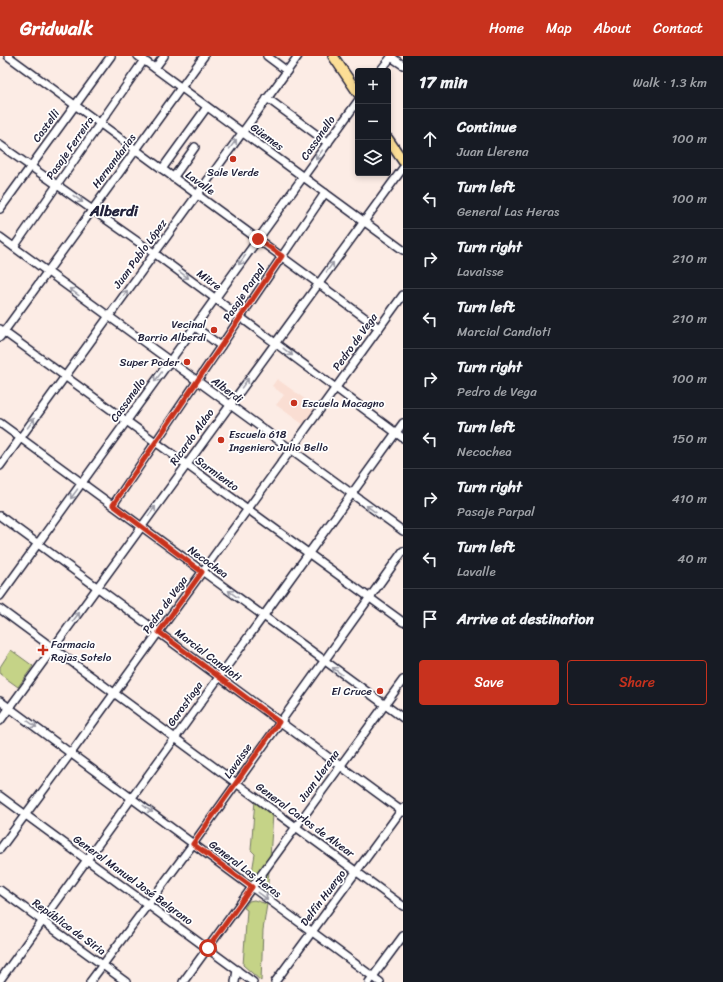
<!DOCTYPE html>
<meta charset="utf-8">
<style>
:root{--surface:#171b24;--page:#242831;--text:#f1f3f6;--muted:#9ea1a6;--line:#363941;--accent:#c8321e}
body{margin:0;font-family:Sriracha,sans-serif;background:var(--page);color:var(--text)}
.controls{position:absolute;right:12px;top:12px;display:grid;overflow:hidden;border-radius:4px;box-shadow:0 2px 6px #0003}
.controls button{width:36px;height:36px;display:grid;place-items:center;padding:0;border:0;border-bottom:1px solid var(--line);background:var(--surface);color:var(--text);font:20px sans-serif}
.stop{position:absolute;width:12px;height:12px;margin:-9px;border:3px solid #c8321e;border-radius:50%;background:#fff}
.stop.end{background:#c8321e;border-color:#fff;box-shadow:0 1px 4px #0008}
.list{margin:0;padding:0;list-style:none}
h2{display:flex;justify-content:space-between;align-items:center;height:52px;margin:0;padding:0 16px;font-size:17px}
h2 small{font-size:13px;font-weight:400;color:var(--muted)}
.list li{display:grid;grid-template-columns:26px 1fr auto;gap:12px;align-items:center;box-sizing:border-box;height:60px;padding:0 16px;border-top:1px solid var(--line)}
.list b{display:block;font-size:15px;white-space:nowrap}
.list p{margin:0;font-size:13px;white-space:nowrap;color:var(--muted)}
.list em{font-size:13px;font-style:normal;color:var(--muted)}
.actions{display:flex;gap:8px;padding:12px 16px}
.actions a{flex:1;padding:9px 0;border:1px solid var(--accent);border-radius:4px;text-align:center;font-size:14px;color:var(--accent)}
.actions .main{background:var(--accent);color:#fff}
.icon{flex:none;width:22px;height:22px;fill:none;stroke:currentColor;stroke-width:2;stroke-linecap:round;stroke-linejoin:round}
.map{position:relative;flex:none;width:403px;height:926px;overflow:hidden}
header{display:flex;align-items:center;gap:24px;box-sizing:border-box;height:56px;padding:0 20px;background:var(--accent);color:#fff}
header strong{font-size:19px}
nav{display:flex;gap:22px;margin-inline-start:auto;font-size:14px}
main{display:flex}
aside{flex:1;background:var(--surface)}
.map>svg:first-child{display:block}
.built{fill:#faded3}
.green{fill:#c5d387;stroke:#747a61}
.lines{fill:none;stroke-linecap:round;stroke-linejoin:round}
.minor-casing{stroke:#22223b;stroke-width:10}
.major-casing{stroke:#22223b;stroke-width:12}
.minor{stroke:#fff;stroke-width:7}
.major{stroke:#fcde96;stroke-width:9}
.oneway{stroke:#9c9ca7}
.route{stroke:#c8321e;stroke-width:5}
.poi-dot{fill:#c8321e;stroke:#fff;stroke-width:1.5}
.labels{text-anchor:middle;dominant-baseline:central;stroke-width:3.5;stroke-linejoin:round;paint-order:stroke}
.street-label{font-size:11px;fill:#22223b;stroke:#fff}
.poi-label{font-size:11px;fill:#22223b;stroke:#fff;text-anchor:end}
.district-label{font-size:15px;font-weight:bold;fill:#22223b;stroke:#fff}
</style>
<header>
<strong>Gridwalk</strong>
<nav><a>Home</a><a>Map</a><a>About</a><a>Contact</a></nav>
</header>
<main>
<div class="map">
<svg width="403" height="926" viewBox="0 0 403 926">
<rect width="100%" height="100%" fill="#fcece5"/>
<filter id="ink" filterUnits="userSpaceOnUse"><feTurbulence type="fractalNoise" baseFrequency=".025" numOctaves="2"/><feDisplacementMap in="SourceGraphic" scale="8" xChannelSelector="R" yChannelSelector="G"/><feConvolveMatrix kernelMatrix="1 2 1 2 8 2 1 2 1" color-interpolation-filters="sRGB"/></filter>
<g filter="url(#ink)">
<path class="built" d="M277,323l39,28 -12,18 -28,-20 8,-10 -12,-9z"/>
<g class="green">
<path d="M11,594l22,16 -15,21 -18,-13v-7z"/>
<path d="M255,744l18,14 -3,43 -19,25 -3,-1 3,-3 4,-24 -4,-4z"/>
<path d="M269,815l-2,22 -8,-7z"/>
<path d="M254,844l13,4 -4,26 -2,51 -18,-16 4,-55 -3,-2 5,-7z"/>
</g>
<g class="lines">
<g class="minor-casing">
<g id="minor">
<path d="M8,0l371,272"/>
<path d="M138,0l265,194"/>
<path d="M267,0l20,15"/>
<path d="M391,1l12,8"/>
<path d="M155,12l9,-12"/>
<path d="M380,15l12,-15"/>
<path d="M267,42l61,45"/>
<path d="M0,89l154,108 249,185"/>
<path d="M162,113l45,-62"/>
<path d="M173,122l22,-31"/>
<path d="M0,153l111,-153"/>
<path d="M0,181l403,294"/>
<path d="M14,191l130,-187"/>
<path d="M195,271l26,19"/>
<path d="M0,273l403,293"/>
<path d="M0,281l204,-281"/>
<path d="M0,367l403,295"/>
<path d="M0,410l298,-410"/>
<path d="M113,449l212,-312"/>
<path d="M0,460l403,296"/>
<path d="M0,540l358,-495"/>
<path d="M0,553l403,297"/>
<path d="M0,645l380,281"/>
<path d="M0,665l403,-553"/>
<path d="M0,740l253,186"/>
<path d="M0,793l71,-96 332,-458"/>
<path d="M0,834l126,92"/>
<path d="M0,924l403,-557"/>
<path d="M90,926l103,-138 210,-293"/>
<path d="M183,926l220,-302"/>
<path d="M235,926l2,-12"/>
<path d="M275,926l128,-174"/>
<path d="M369,926l34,-46"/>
</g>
</g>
<g class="major-casing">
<g id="major">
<path d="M333,0l25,37"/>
<path d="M388,83l15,22"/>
</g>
</g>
<use href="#minor" class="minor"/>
<use href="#major" class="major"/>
</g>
<defs><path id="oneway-shaft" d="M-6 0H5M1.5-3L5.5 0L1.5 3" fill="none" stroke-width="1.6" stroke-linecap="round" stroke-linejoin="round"/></defs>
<g class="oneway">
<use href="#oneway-shaft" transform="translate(233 88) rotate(-54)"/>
<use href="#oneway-shaft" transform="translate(319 99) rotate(125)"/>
<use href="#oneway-shaft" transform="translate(78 143) rotate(36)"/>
<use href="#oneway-shaft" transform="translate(242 204) rotate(126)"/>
<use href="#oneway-shaft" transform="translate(330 211) rotate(-54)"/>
<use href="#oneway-shaft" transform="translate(184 219) rotate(36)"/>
<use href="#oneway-shaft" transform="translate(74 236) rotate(-144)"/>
<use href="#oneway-shaft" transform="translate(124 239) rotate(-54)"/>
<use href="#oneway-shaft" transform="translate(288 296) rotate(38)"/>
<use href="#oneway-shaft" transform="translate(158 321) rotate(126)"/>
<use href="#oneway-shaft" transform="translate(245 327) rotate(-54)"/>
<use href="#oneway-shaft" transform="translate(31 367) rotate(-54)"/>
<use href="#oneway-shaft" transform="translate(74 438) rotate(126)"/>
<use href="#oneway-shaft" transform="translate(371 453) rotate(-144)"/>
<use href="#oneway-shaft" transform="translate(152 455) rotate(-54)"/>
<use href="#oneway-shaft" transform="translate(233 538) rotate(-144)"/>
<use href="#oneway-shaft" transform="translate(76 561) rotate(-53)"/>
<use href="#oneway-shaft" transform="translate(337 615) rotate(-144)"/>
<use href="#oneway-shaft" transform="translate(32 668) rotate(36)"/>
<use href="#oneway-shaft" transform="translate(148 753) rotate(37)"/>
<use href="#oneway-shaft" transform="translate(263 840) rotate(37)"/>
</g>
</g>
<g class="lines" filter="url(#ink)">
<path class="route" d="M208,892l44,-61 -59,-43 86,-122 -120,-90 43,-60 -89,-67 169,-249 -24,-17"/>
</g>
<g class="poi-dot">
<circle cx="233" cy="103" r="4"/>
<circle cx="214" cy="274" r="4"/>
<circle cx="187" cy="306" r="4"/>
<circle cx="294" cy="347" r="4"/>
<circle cx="221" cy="384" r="4"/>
<path d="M41 588h4v4h4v4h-4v4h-4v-4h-4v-4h4z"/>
<circle cx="380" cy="635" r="4"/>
</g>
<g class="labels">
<g class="street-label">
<text transform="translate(46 70) rotate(-54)">Castelli</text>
<text transform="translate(267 81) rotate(36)">Güemes</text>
<text transform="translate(318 82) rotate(-55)">Cassanello</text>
<text transform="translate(70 92) rotate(-55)">Pasaje Ferreira</text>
<text transform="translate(114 105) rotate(-53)">Hernandarias</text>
<text transform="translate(200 127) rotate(36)">Lavalle</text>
<text transform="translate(140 198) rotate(-54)">Juan Pablo López</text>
<text transform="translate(209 224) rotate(36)">Mitre</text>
<text transform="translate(244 237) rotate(-56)">Pasaje Parpal</text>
<text transform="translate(355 286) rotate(-54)">Pedro de Vega</text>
<text transform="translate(227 334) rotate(37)">Alberdi</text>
<text transform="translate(128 344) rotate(-54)">Cassanello</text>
<text transform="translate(192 381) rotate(-54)">Ricardo Aldao</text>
<text transform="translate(217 418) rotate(36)">Sarmiento</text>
<text transform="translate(208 506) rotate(36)">Necochea</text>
<text transform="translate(165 549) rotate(-54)">Pedro de Vega</text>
<text transform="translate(208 599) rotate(37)">Marcial Candioti</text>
<text transform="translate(185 648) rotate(-54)">Gorostiaga</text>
<text transform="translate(238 705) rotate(-55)">Lavaisse</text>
<text transform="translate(319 720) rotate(-54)">Juan Llerena</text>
<text transform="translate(305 764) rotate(36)">General Carlos de Alvear</text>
<text transform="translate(245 813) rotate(37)">General Las Heras</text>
<text transform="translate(133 824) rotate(36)">General Manuel José Belgrano</text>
<text transform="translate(323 842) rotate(-53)">Delfín Huergo</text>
<text transform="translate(69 871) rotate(36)">República de Siria</text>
</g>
<g class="poi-label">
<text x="233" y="116" text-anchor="middle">Sale Verde</text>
<text x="206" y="268">Vecinal<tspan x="206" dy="13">Barrio Alberdi</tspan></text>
<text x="179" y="306">Super Poder</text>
<text x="302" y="347" text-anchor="start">Escuela Macagno</text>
<text x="229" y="378" text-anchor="start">Escuela 618<tspan x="229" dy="13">Ingeniero Julio Bello</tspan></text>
<text x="51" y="588" text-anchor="start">Farmacia<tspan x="51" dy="13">Rojas Sotelo</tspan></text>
<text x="372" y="635">El Cruce</text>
</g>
<g class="district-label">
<text x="114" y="155">Alberdi</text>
</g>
</g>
</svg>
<div class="controls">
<button>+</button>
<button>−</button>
<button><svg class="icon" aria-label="layers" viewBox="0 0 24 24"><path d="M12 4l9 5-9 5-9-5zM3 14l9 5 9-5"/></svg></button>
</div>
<div class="stop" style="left:208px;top:892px"></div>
<div class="stop end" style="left:258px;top:183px"></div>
</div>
<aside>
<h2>17 min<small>Walk · 1.3 km</small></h2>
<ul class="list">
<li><svg class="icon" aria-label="ahead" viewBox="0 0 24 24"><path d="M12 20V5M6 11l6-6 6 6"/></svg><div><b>Continue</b><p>Juan Llerena</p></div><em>100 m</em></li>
<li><svg class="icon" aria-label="left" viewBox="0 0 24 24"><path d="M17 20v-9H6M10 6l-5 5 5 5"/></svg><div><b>Turn left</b><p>General Las Heras</p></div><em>100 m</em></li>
<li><svg class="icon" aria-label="right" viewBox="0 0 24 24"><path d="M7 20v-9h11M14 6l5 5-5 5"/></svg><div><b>Turn right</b><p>Lavaisse</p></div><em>210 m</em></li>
<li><svg class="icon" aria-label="left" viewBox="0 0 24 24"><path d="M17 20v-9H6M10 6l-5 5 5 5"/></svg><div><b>Turn left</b><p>Marcial Candioti</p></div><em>210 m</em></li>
<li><svg class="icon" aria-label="right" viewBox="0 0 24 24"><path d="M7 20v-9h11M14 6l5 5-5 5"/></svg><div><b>Turn right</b><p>Pedro de Vega</p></div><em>100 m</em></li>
<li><svg class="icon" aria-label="left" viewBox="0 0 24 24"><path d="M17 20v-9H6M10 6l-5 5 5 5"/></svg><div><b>Turn left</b><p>Necochea</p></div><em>150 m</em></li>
<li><svg class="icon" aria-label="right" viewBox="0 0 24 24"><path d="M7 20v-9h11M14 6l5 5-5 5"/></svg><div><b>Turn right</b><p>Pasaje Parpal</p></div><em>410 m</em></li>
<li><svg class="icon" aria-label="left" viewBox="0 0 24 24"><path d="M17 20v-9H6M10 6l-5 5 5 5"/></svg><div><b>Turn left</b><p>Lavalle</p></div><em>40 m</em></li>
<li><svg class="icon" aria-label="arrive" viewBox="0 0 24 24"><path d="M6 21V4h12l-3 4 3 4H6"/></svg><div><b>Arrive at destination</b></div></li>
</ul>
<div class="actions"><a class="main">Save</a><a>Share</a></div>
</aside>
</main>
